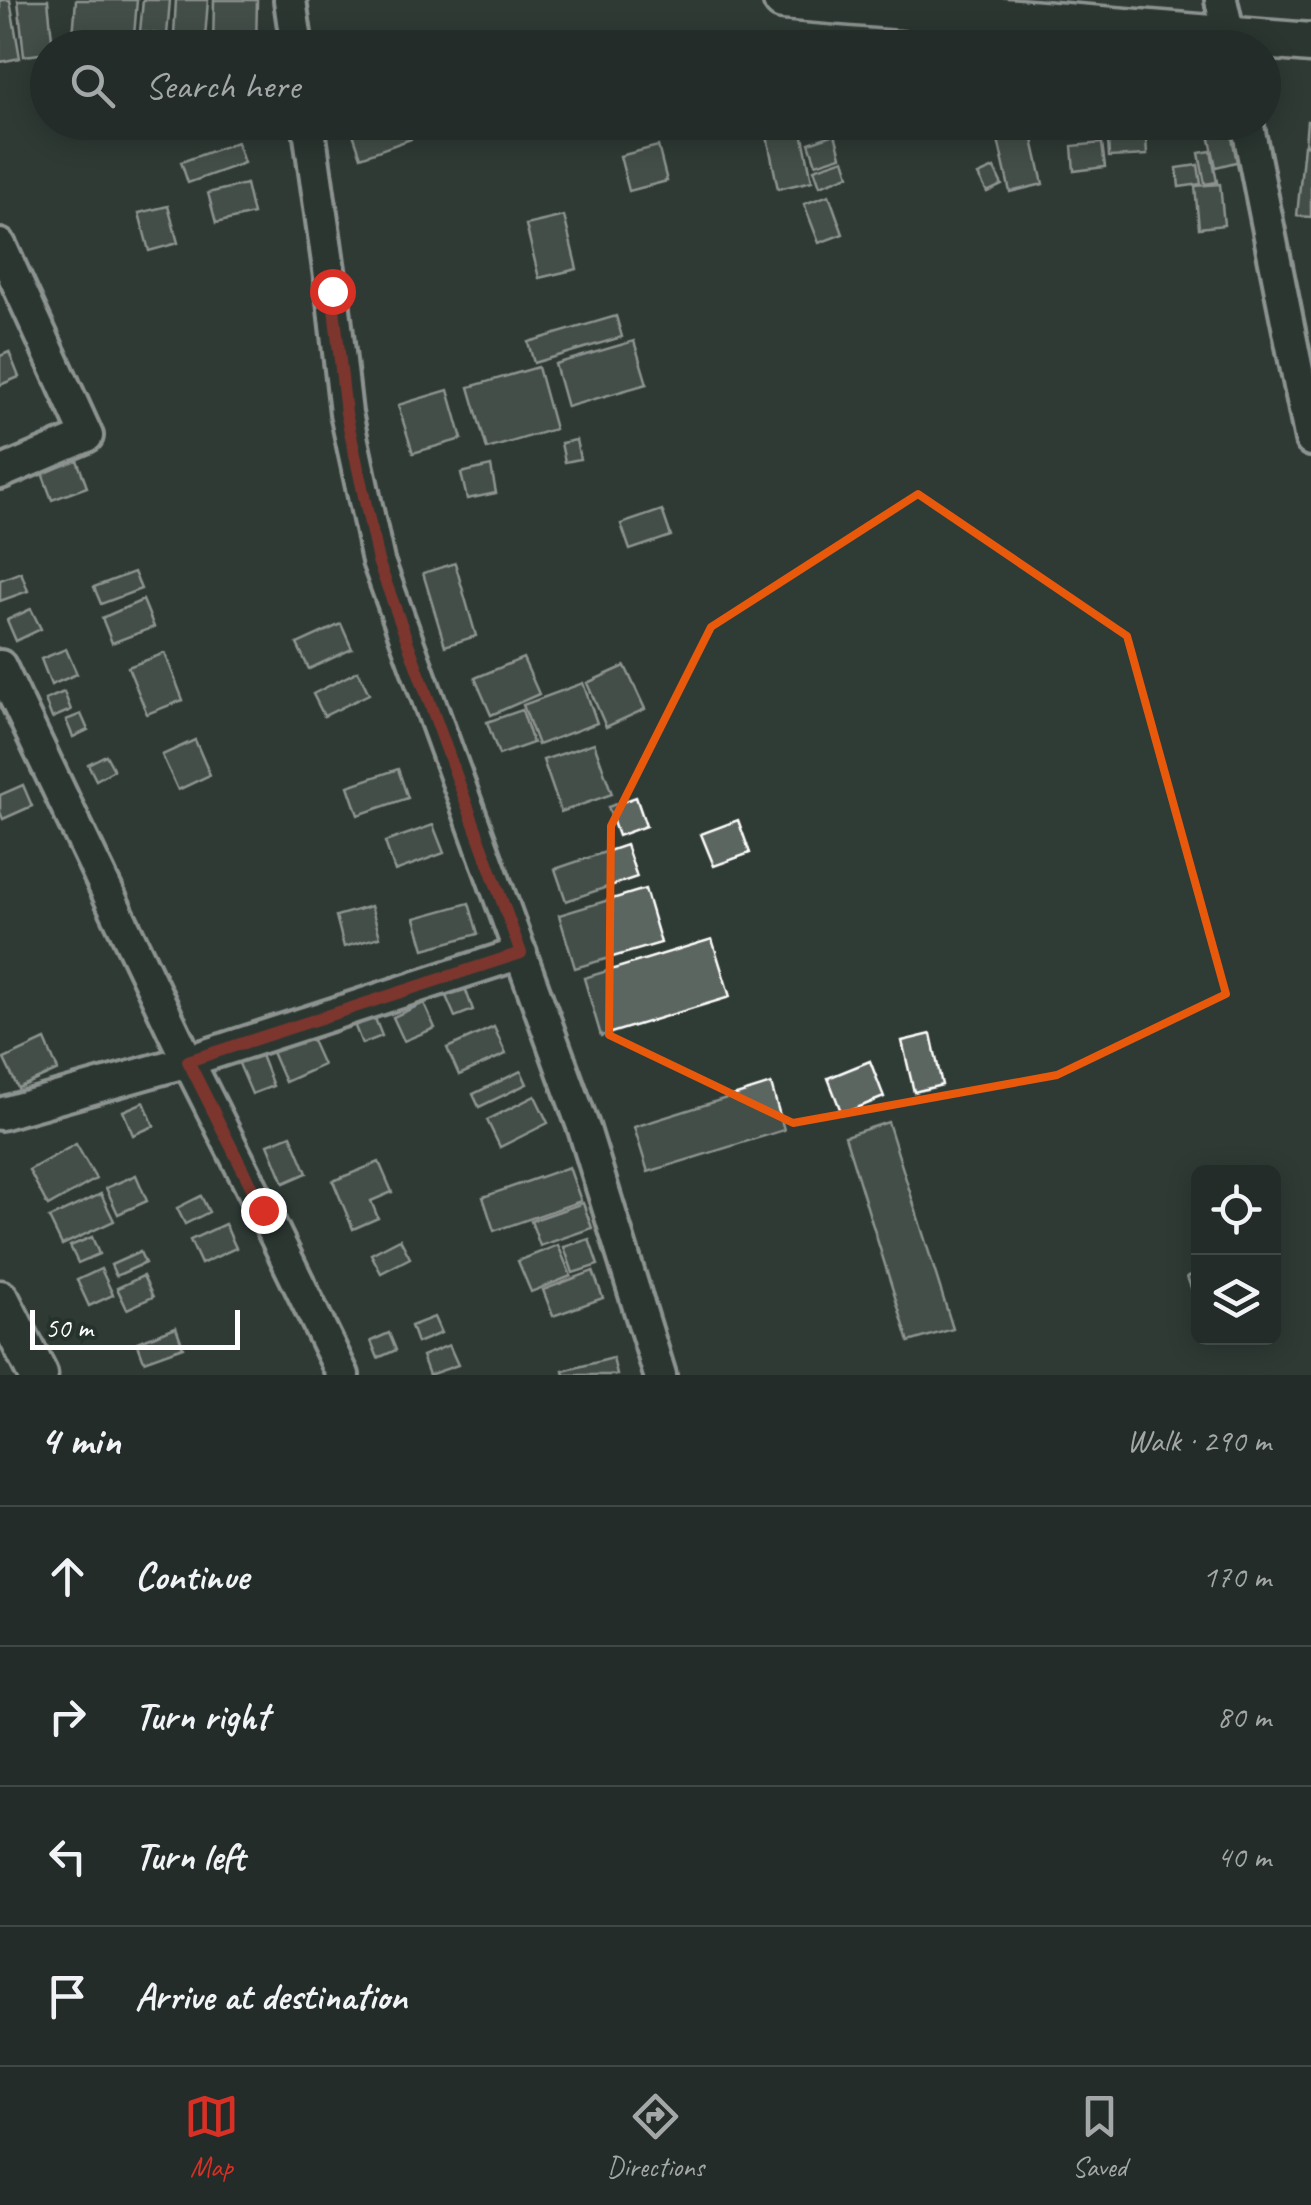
<!DOCTYPE html>
<meta charset="utf-8">
<style>
:root{--surface:#232c28;--page:#2f3834;--text:#f1f3f6;--muted:#a3a7a8;--line:#404845;--accent:#d93025}
body{margin:0;font-family:Caveat,sans-serif;background:var(--page);color:var(--text)}
.controls{position:absolute;right:30px;bottom:30px;display:grid;overflow:hidden;border-radius:15px;box-shadow:0 5px 25px #0003}
.controls button{width:90px;height:90px;display:grid;place-items:center;padding:0;border:0;border-bottom:2px solid var(--line);background:var(--surface);color:var(--text);font:50px sans-serif}
.scale{position:absolute;left:30px;bottom:25px;width:210px;box-sizing:border-box;padding-left:10px;border:5px solid #fff;border-top:0;font-size:28px;line-height:35px;white-space:nowrap;color:#fff;-webkit-text-stroke:8px #26332d;paint-order:stroke}
.stop{position:absolute;width:30px;height:30px;margin:-22px;border:8px solid #d93025;border-radius:50%;background:#fff}
.stop.end{background:#d93025;border-color:#fff;box-shadow:0 2px 10px #0008}
.list{margin:0;padding:0;list-style:none}
h2{display:flex;justify-content:space-between;align-items:center;height:130px;margin:0;padding:0 40px;font-size:42px}
h2 small{font-size:32px;font-weight:400;color:var(--muted)}
.list li{display:grid;grid-template-columns:65px 1fr auto;gap:30px;align-items:center;box-sizing:border-box;height:140px;padding:0 40px;border-top:2px solid var(--line)}
.list b{display:block;font-size:38px;white-space:nowrap}
.list em{font-size:32px;font-style:normal;color:var(--muted)}
.icon{flex:none;width:55px;height:55px;fill:none;stroke:currentColor;stroke-width:2;stroke-linecap:round;stroke-linejoin:round}
.map{position:relative;flex:none;width:1311px;height:1375px;overflow:hidden}
.search{position:absolute;background:var(--surface);box-shadow:0 5px 25px #0003;left:30px;right:30px;top:30px;height:110px;display:flex;align-items:center;gap:25px;box-sizing:border-box;padding:0 35px;border-radius:55px;color:var(--muted);font-size:38px}
.sheet{height:690px;background:var(--surface)}
nav{display:flex;justify-content:space-around;align-items:center;box-sizing:border-box;height:140px;border-top:2px solid var(--line);background:var(--surface);font-size:28px;color:var(--muted)}
nav a{display:grid;justify-items:center;gap:5px}
nav .on{color:var(--accent)}
.map>svg:first-child{display:block}
.building{fill:#5b6661;stroke:#fff;stroke-width:2.5}
.lines{fill:none;stroke-linecap:round;stroke-linejoin:round}
.minor-casing{stroke:#fff;stroke-width:38}
.tertiary-casing{stroke:#fff;stroke-width:45}
.minor{stroke:#26332d;stroke-width:30}
.tertiary{stroke:#26332d;stroke-width:38}
.route{stroke:#d93025;stroke-width:12}
.marked{fill:none;stroke:#e8590c;stroke-width:8;stroke-linejoin:round}
</style>
<div class="map">
<svg width="1311" height="1375" viewBox="0 0 1311 1375">
<rect width="100%" height="100%" fill="#2f3b35"/>
<filter id="ink" filterUnits="userSpaceOnUse"><feTurbulence type="fractalNoise" baseFrequency=".01" numOctaves="2"/><feDisplacementMap in="SourceGraphic" scale="20" xChannelSelector="R" yChannelSelector="G"/><feConvolveMatrix kernelMatrix="1 2 1 2 8 2 1 2 1" color-interpolation-filters="sRGB"/></filter>
<g filter="url(#ink)">
<g class="building">
<path d="M0,0h10l10,58 -20,4z"/>
<path d="M18,0h30l5,48h-5v5l-24,3z"/>
<path d="M76,0h61l-4,48h-61z"/>
<path d="M143,0h27l-3,35 -27,-3z"/>
<path d="M176,0h32l-3,38 -31,-3z"/>
<path d="M214,0h43l-1,48h-43z"/>
<path d="M959,37l25,2 -1,9h-24z"/>
<path d="M735,38l3,10h-30z"/>
<path d="M791,38l4,10h-33z"/>
<path d="M172,39l29,2v7h-30z"/>
<path d="M990,39l39,1v8h-40z"/>
<rect x="1030" y="42" width="25" height="6"/>
<rect x="888" y="45" width="52" height="3"/>
<path d="M1307,121l4,1v22h-6z"/>
<path d="M349,122h56l6,17 -50,18z"/>
<path d="M764,122h36l12,59 -34,8z"/>
<rect x="844" y="122" width="33" height="6"/>
<path d="M916,122h32v13l-32,1z"/>
<path d="M952,122h34v17l-33,1z"/>
<path d="M994,122h35l14,62 -33,8z"/>
<path d="M1032,122h21l2,9 -20,4z"/>
<path d="M1060,122h35v8l-35,-1z"/>
<path d="M1107,122h38l2,33 -38,2z"/>
<path d="M1217,122h18l9,38 -28,7 -9,-42z"/>
<path d="M835,134l6,22 -25,8 -7,-21z"/>
<path d="M237,142l7,21 -56,20 -7,-21z"/>
<path d="M1102,143l3,24 -31,4 -2,-25z"/>
<path d="M1304,145l7,1v71l-14,-1z"/>
<path d="M658,146l9,35 -38,10 -9,-35z"/>
<path d="M1211,151l6,31 -12,2 -6,-31z"/>
<path d="M844,159l5,16 -29,11 -6,-17z"/>
<path d="M1198,165l3,19 -22,3 -2,-19z"/>
<path d="M994,168l8,17 -15,7 -9,-17z"/>
<path d="M246,184l7,30 -37,9 -8,-30z"/>
<path d="M1220,184l4,41 -25,3 -4,-42z"/>
<path d="M829,195l14,39 -24,9 -15,-39z"/>
<path d="M168,206l10,37 -29,8 -10,-38z"/>
<path d="M564,216l13,53 -38,9 -13,-53z"/>
<path d="M616,316l6,21 -88,26 -6,-21z"/>
<path d="M634,341l13,43 -80,23 -12,-43z"/>
<path d="M9,352l10,25 -19,8v-29z"/>
<path d="M538,367l17,62 -68,20 -18,-62z"/>
<path d="M448,390l14,49 -49,14 -15,-48z"/>
<path d="M576,440l4,19 -15,3 -4,-19z"/>
<path d="M77,460l10,27 -35,13 -10,-27z"/>
<path d="M491,466l5,27 -29,6 -6,-26z"/>
<path d="M662,510l9,26 -41,14 -9,-26z"/>
<path d="M455,563l21,73 -31,10 -22,-73z"/>
<path d="M21,572l7,19 -28,10v-21z"/>
<path d="M134,572l7,17 -40,15 -7,-17z"/>
<path d="M143,600l11,27 -42,16 -10,-25z"/>
<path d="M31,609l10,20 -25,12 -9,-21z"/>
<path d="M341,624l11,25 -43,20 -12,-25z"/>
<path d="M66,649l11,25 -26,11 -10,-26z"/>
<path d="M165,653l18,47 -36,14 -19,-47z"/>
<path d="M523,658l16,36 -48,21 -16,-37z"/>
<path d="M625,666l20,43 -39,18 -19,-44z"/>
<path d="M358,671l11,23 -45,22 -11,-22z"/>
<path d="M583,683l14,40 -59,22 -15,-40z"/>
<path d="M64,692l7,18 -19,8 -7,-18z"/>
<path d="M522,710l11,33 -34,12 -12,-33z"/>
<path d="M81,714l7,16 -15,7 -7,-17z"/>
<path d="M195,740l15,35 -32,15 -16,-35z"/>
<path d="M594,743l18,51 -51,18 -18,-52z"/>
<path d="M106,755l8,15 -18,10 -8,-16z"/>
<path d="M398,769l10,29 -50,17 -10,-29z"/>
<path d="M23,785l9,21 -29,13 -3,-7v-17z"/>
<path d="M636,797l10,29 -28,10 -10,-29z"/>
<path d="M738,820l12,33 -36,13 -13,-32z"/>
<path d="M433,825l11,28 -49,18 -10,-29z"/>
<path d="M626,845l11,32 -71,24 -11,-32z"/>
<path d="M645,889l16,54 -86,25 -16,-53z"/>
<path d="M469,903l9,31 -54,15 -9,-31z"/>
<path d="M371,906l9,31 -36,10 -8,-31z"/>
<path d="M712,939l18,58 -129,39 -17,-58z"/>
<path d="M465,988l8,22 -18,7 -9,-21z"/>
<path d="M424,1003l11,25 -31,13 -11,-24z"/>
<path d="M374,1016l8,20 -20,8 -8,-20z"/>
<path d="M306,1027l17,38 -38,17 -16,-37z"/>
<path d="M494,1027l12,27 -47,21 -12,-27z"/>
<path d="M931,1034l11,51 -28,7 -12,-51z"/>
<path d="M45,1040l13,30 -40,18 -14,-29z"/>
<path d="M259,1050l14,36 -21,8 -15,-35z"/>
<path d="M870,1061l14,36 -42,17 -14,-36z"/>
<path d="M521,1071l6,13 -48,23 -6,-13z"/>
<path d="M771,1084l13,46 -136,42 -14,-45z"/>
<path d="M535,1096l13,27 -48,24 -13,-27z"/>
<path d="M144,1102l10,24 -21,9 -10,-24z"/>
<path d="M888,1122l65,207 -44,13 -64,-206z"/>
<path d="M291,1135l16,38 -23,10 -16,-39z"/>
<path d="M76,1144l20,35 -48,27 -19,-36z"/>
<path d="M379,1162l13,30 -21,9 7,17 -25,11 -20,-48z"/>
<path d="M569,1167l12,34 -87,30 -11,-34z"/>
<path d="M136,1175l11,26 -29,13 -12,-26z"/>
<path d="M101,1194l13,27 -52,24 -13,-27z"/>
<path d="M201,1196l8,16 -24,12 -8,-16z"/>
<path d="M583,1203l9,25 -52,18 -9,-25z"/>
<path d="M225,1224l11,24 -35,16 -11,-24z"/>
<path d="M92,1237l7,17 -21,9 -8,-17z"/>
<path d="M400,1239l10,19 -29,15 -10,-19z"/>
<path d="M589,1239l9,26 -25,8 -9,-26z"/>
<path d="M558,1245l13,31 -40,16 -13,-31z"/>
<path d="M140,1252l5,11 -29,13 -5,-11z"/>
<path d="M101,1269l12,26 -24,11 -12,-26z"/>
<path d="M593,1271l10,27 -50,18 -10,-26z"/>
<path d="M1198,1272v24l-3,2 -8,-21z"/>
<path d="M143,1276l10,21 -26,12 -10,-21z"/>
<path d="M434,1317l7,16 -24,10 -6,-17z"/>
<path d="M176,1327l7,20 -39,14 -7,-19z"/>
<path d="M389,1333l7,17 -18,8 -7,-17z"/>
<path d="M449,1345l9,20 -29,10 -7,-19z"/>
<path d="M613,1358l4,17h-53l-1,-4z"/>
</g>
<g class="lines">
<g class="minor-casing">
<g id="minor">
<path d="M290,0l7,48"/>
<path d="M1221,0l11,48"/>
<path d="M308,122l24,169 14,122 32,148 206,568 76,246"/>
<path d="M1247,122l64,318"/>
<path d="M0,245l87,191 -87,37"/>
<path d="M0,666l180,379 83,165 80,165"/>
<path d="M0,1114l188,-53 333,-108"/>
</g>
</g>
<g class="tertiary-casing">
<g id="tertiary">
<path d="M783,0l528,43"/>
<path d="M0,1300l38,75"/>
</g>
</g>
<use href="#minor" class="minor"/>
<use href="#tertiary" class="tertiary"/>
</g>
</g>
<g class="lines" filter="url(#ink)">
<path class="route" d="M263,1210l-75,-149 333,-108 -143,-392 -32,-148 -14,-122"/>
</g>
<path d="M0 0H1311V1375H0ZM918,494l209,142 99,358 -169,81 -264,48 -184,-88 2,-209 100,-199z" fill="#2f3b35" fill-opacity=".55" fill-rule="evenodd"/>
<path class="marked" d="M918,494l209,142 99,358 -169,81 -264,48 -184,-88 2,-209 100,-199z"/>
</svg>
<div class="controls">
<button><svg class="icon" aria-label="locate" viewBox="0 0 24 24"><circle cx="12" cy="12" r="6"/><path d="M12 2v4M12 18v4M2 12h4M18 12h4"/></svg></button>
<button><svg class="icon" aria-label="layers" viewBox="0 0 24 24"><path d="M12 4l9 5-9 5-9-5zM3 14l9 5 9-5"/></svg></button>
</div>
<div class="scale">50 m</div>
<div class="stop" style="left:332px;top:291px"></div>
<div class="stop end" style="left:263px;top:1210px"></div>
<div class="search"><svg class="icon" aria-label="search" viewBox="0 0 24 24"><circle cx="10" cy="10" r="6"/><path d="M15 15l6 6"/></svg>Search here</div>
</div>
<section class="sheet">
<h2>4 min<small>Walk · 290 m</small></h2>
<ul class="list">
<li><svg class="icon" aria-label="ahead" viewBox="0 0 24 24"><path d="M12 20V5M6 11l6-6 6 6"/></svg><div><b>Continue</b></div><em>170 m</em></li>
<li><svg class="icon" aria-label="right" viewBox="0 0 24 24"><path d="M7 20v-9h11M14 6l5 5-5 5"/></svg><div><b>Turn right</b></div><em>80 m</em></li>
<li><svg class="icon" aria-label="left" viewBox="0 0 24 24"><path d="M17 20v-9H6M10 6l-5 5 5 5"/></svg><div><b>Turn left</b></div><em>40 m</em></li>
<li><svg class="icon" aria-label="arrive" viewBox="0 0 24 24"><path d="M6 21V4h12l-3 4 3 4H6"/></svg><div><b>Arrive at destination</b></div></li>
</ul>
</section>
<nav>
<a class="on"><svg class="icon" aria-label="map" viewBox="0 0 24 24"><path d="M3 6l6-2 6 2 6-2v14l-6 2-6-2-6 2zM9 4v14M15 6v14"/></svg>Map</a>
<a><svg class="icon" aria-label="directions" viewBox="0 0 24 24"><path d="M12 3l9 9-9 9-9-9zM9 14v-3h6M13 9l2 2-2 2"/></svg>Directions</a>
<a><svg class="icon" aria-label="saved" viewBox="0 0 24 24"><path d="M7 4h10v16l-5-4-5 4z"/></svg>Saved</a>
</nav>
